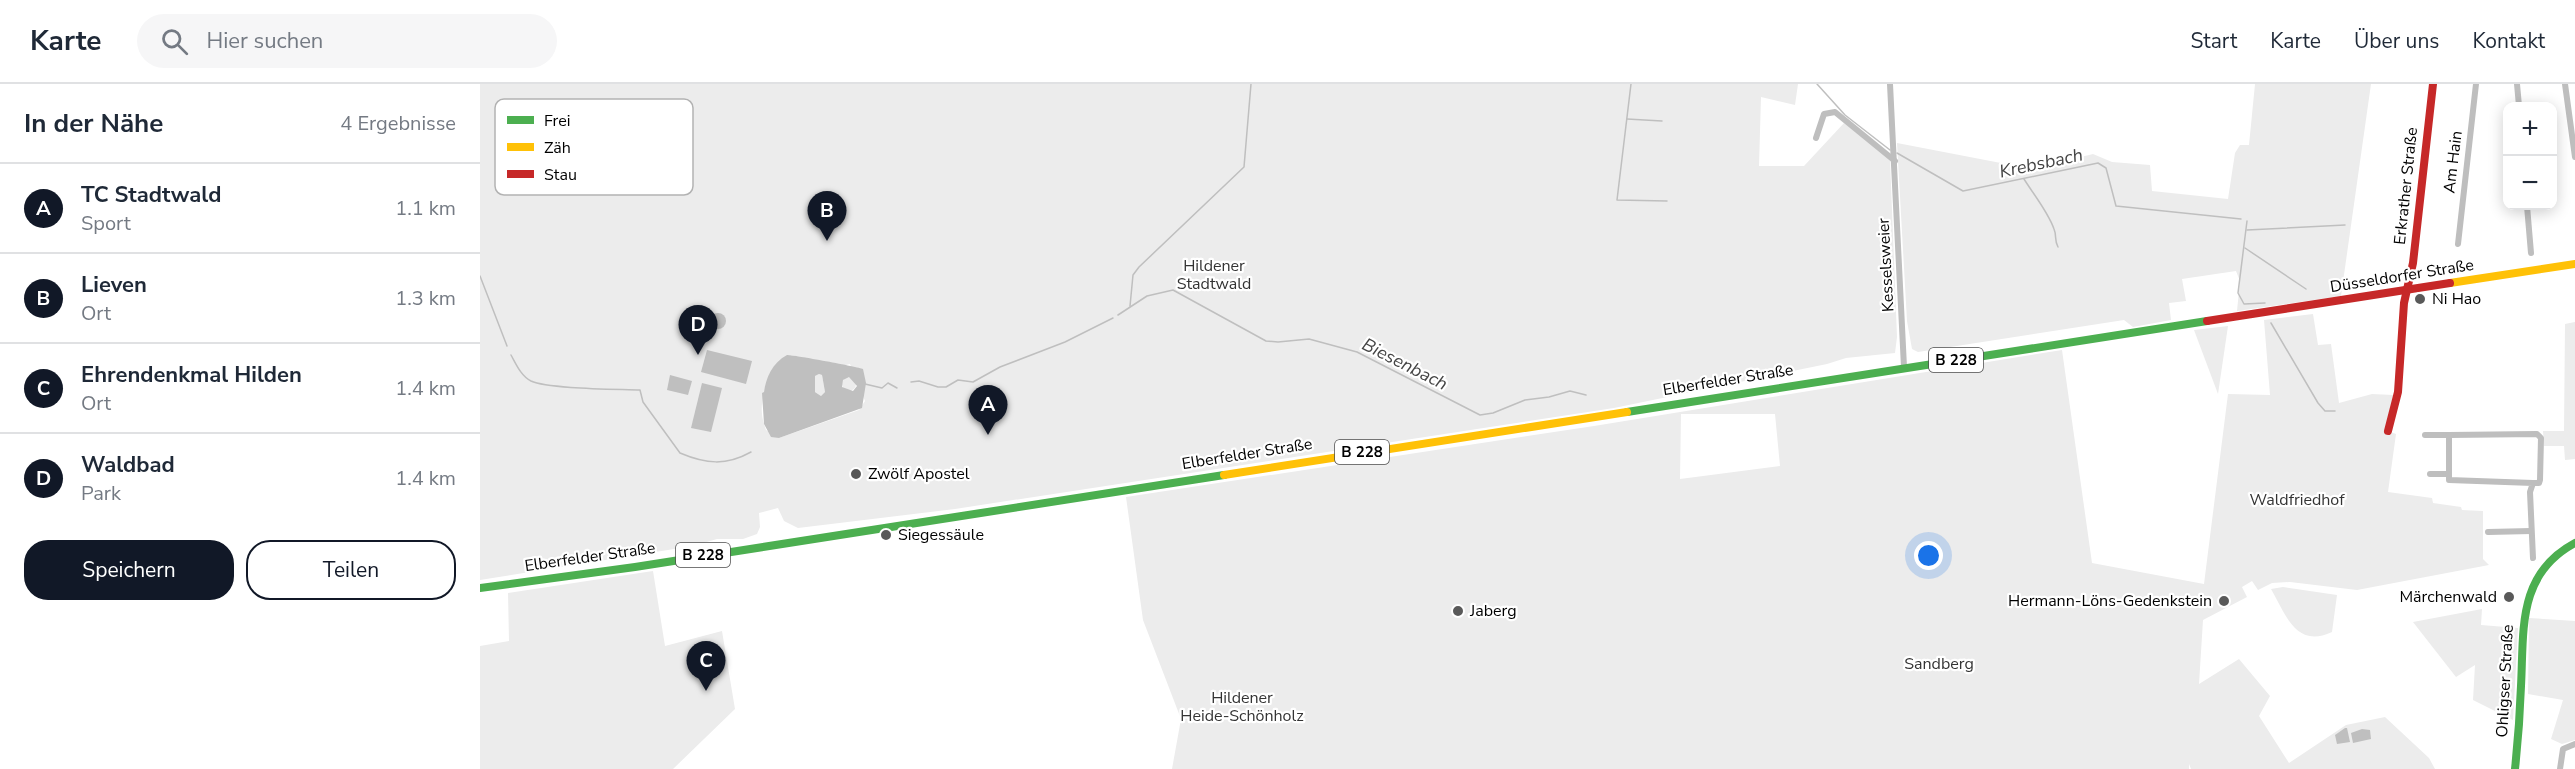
<!DOCTYPE html>
<html lang="de">
<meta charset="utf-8">
<style>
:root{--surface:#fff;--page:#f6f6f7;--text:#1f2937;--muted:#747a83;--line:#e0e1e3;--accent:#111827}
body{margin:0;font-family:"Nunito Sans",sans-serif;background:var(--page);color:var(--text)}
.controls{position:absolute;right:18px;top:18px;display:grid;overflow:hidden;border-radius:12px;box-shadow:0 3px 15px #0003}
.controls button{width:54px;height:54px;display:grid;place-items:center;padding:0;border:0;border-bottom:2px solid var(--line);background:var(--surface);color:var(--text);font:30px sans-serif}
.you{position:absolute;left:1449px;top:472px;width:21px;height:21px;margin:-15px;border:4px solid #fff;border-radius:50%;background:#1a73e8;box-shadow:0 0 0 9px #1a73e833}
.badge{display:grid;place-items:center;width:39px;height:39px;border-radius:50%;background:var(--accent);color:#fff;font-size:20px;font-weight:700}
.pin{position:absolute;translate:-50% -50px;filter:drop-shadow(0 2px 3px #0008)}
.pin::after{content:'';position:absolute;top:32px;width:21px;height:18px;background:inherit;clip-path:polygon(0 0,100% 0,50% 100%)}
.list{margin:0;padding:0;list-style:none}
h2{display:flex;justify-content:space-between;align-items:center;height:78px;margin:0;padding:0 24px;font-size:26px}
h2 small{font-size:20px;font-weight:400;color:var(--muted)}
.list li{display:grid;grid-template-columns:39px 1fr auto;gap:18px;align-items:center;box-sizing:border-box;height:90px;padding:0 24px;border-top:2px solid var(--line)}
.list b{display:block;font-size:22px;white-space:nowrap}
.list p{margin:0;font-size:20px;white-space:nowrap;color:var(--muted)}
.list em{font-size:20px;font-style:normal;color:var(--muted)}
.actions{display:flex;gap:12px;padding:18px 24px}
.actions a{flex:1;padding:14px 0;border:2px solid var(--accent);border-radius:24px;text-align:center;font-size:21px;color:var(--accent)}
.actions .main{background:var(--accent);color:#fff}
.icon{flex:none;width:33px;height:33px;fill:none;stroke:currentColor;stroke-width:2;stroke-linecap:round;stroke-linejoin:round}
.map{position:relative;flex:none;width:2095px;height:685px;overflow:hidden}
header{display:flex;align-items:center;gap:36px;box-sizing:border-box;height:84px;padding:0 30px;background:var(--surface);border-bottom:2px solid var(--line)}
header strong{font-size:28px}
nav{display:flex;gap:33px;margin-inline-start:auto;font-size:21px}
.search{width:420px;height:54px;background:var(--page);display:flex;align-items:center;gap:15px;box-sizing:border-box;padding:0 21px;border-radius:33px;color:var(--muted);font-size:22px}
main{display:flex}
aside{flex:1;background:var(--surface)}
.map>svg:first-child{display:block}
.green{fill:#ececec;fill-rule:evenodd}
.water{fill:#bfbfbf;fill-rule:evenodd}
.lines{fill:none;stroke-linecap:round;stroke-linejoin:round}
.stream{stroke:#bfbfbf;stroke-width:1.5}
.street{stroke:#bebebe;stroke-width:6}
.fast{stroke:#4caf50;stroke-width:8}
.slow{stroke:#ffc107;stroke-width:8}
.jam{stroke:#c62828;stroke-width:8}
.poi-dot{fill:#595959;stroke:#fff;stroke-width:2}
.labels{text-anchor:middle;dominant-baseline:central;stroke-width:4.5;stroke-linejoin:round;paint-order:stroke}
.shield{fill:#fff;stroke:#4c4c4c;stroke-width:1.5}
.shield-label{font-size:15px;font-weight:bold;fill:#000}
.street-label{font-size:16px;fill:#000;stroke:#fff}
.park-label{font-size:16px;fill:#333;stroke:#fff}
.poi-label{font-size:16px;fill:#000;stroke:#fff;text-anchor:start}
.water-label{font-size:18px;font-style:italic;fill:#444;stroke:#fff}
.key{fill:#fff;stroke:#b2b2b2;stroke-width:1.5}
.key-label{font-size:16px;fill:#000}
</style>
<header>
<strong>Karte</strong>
<div class="search"><svg class="icon" aria-label="search" viewBox="0 0 24 24"><circle cx="10" cy="10" r="6"/><path d="M15 15l6 6"/></svg>Hier suchen</div>
<nav><a>Start</a><a>Karte</a><a>Über uns</a><a>Kontakt</a></nav>
</header>
<main>
<aside>
<h2>In der Nähe<small>4 Ergebnisse</small></h2>
<ul class="list">
<li><span class="badge">A</span><div><b>TC Stadtwald</b><p>Sport</p></div><em>1.1 km</em></li>
<li><span class="badge">B</span><div><b>Lieven</b><p>Ort</p></div><em>1.3 km</em></li>
<li><span class="badge">C</span><div><b>Ehrendenkmal Hilden</b><p>Ort</p></div><em>1.4 km</em></li>
<li><span class="badge">D</span><div><b>Waldbad</b><p>Park</p></div><em>1.4 km</em></li>
</ul>
<div class="actions"><a class="main">Speichern</a><a>Teilen</a></div>
</aside>
<div class="map">
<svg width="2095" height="685" viewBox="0 0 2095 685">
<rect width="100%" height="100%" fill="#fff"/>
<g class="green">
<path d="M0,0h1318l-3,21 -34,-8 -2,69h45l40,-43 46,36 7,178 -2,16 -49,5 -19,6 -213,44 -659,101 -157,19 -14,-7 -6,-13 -19,5 1,14 -3,7 -14,5h-26l-24,7 -213,34zM311,271l51,11 8,-2 15,37 -6,9 -80,28 -13,-8c-6,-16 -5,-26 -1,-40 5,-19 7,-26 26,-35z"/>
<path d="M1775,0h116l-30,212 -104,15 3,-30 -4,-10 -54,8 4,22 -17,2 2,17 -38,7 -9,-7 -206,32 -6,-3 -5,-28 -10,-178 135,26 61,-15 19,8 38,3 2,26 76,8 7,-46 5,-8h9z"/>
<path d="M1833,230l5,31 13,-1 8,59 33,-9 21,1 -8,35 11,4 -8,58 44,6 1,5 28,4 1,3 21,1v48l6,6 -132,25 -67,-8 -18,1 -14,7 -6,-9 -10,6 5,10 -44,23 -4,64 40,-25 31,37 -11,20 30,47 57,-38 39,-8 44,41 6,11h-244l-2,-5v5h-1017l9,-50 -38,-99 -17,-123 468,-71 468,-76 30,213 112,21 24,-190 42,1 -6,-75zM1201,330h94l5,52 -100,13z"/>
<path d="M2095,238v137l-10,1 -1,-14h-20l-1,-15h21l1,-107z"/>
<path d="M1748,242l-10,68 -24,-64z"/>
<path d="M339,290l3,1 3,17 -4,4 -7,-5 1,-15z"/>
<circle cx="369" cy="300" r="7"/>
<path d="M173,487l12,75 57,-15 13,78 -62,60h-193v-123l29,-5 -1,-48z"/>
<path d="M1803,503l54,8 -5,37c-36,17 -46,-17 -61,-43z"/>
<path d="M2002,525l-1,16 37,3 -5,92 -40,-20 2,-35 -19,12 -43,-55z"/>
<path d="M2049,534l46,3v119l-13,4 -11,-5 12,-39 -35,-6z"/>
</g>
<g class="water">
<circle cx="238" cy="237" r="8"/>
<path d="M227,266l45,11 -6,23 -45,-12z"/>
<path d="M307,271c7,0 72,12 76,14l3,14 -4,25 -83,30 -8,-1 -7,-13 -2,-31 2,-1c2,-14 8,-29 23,-37zM339,290l3,1 3,17 -4,4 -6,-4v-16zM369,293l8,9 -4,5 -11,-4 1,-7z"/>
<path d="M190,291l22,6 -4,14 -21,-5z"/>
<path d="M222,299l20,5 -11,44 -20,-4z"/>
<path d="M1865,644h2l3,14 -13,2 -2,-9z"/>
<path d="M1882,645l8,1 1,9 -18,4 -2,-10z"/>
</g>
<g class="lines">
<g class="stream">
<path d="M1151,0l-14,116 50,1"/>
<path d="M1337,0l28,31 45,35"/>
<path d="M1147,35l35,2"/>
<path d="M1417,69l66,38 135,-28 8,5 10,38 125,13"/>
<path d="M1544,95c10,16 24,33 30,50 3,7 0,11 4,18"/>
<path d="M1767,137l-9,72 6,11 21,-1"/>
<path d="M1767,146l98,-5"/>
<path d="M1765,164l61,41"/>
<path d="M0,192l27,70"/>
<path d="M650,222l3,-31 6,-8 105,-100 7,-83"/>
<path d="M638,231l29,-19 26,-6 93,51 12,1 31,-3 48,13 123,63 13,-2 32,-13 24,-3 21,-6 16,4"/>
<path d="M1791,239l47,80 7,8h10"/>
<path d="M31,271c5,9 10,21 20,26 17,8 86,8 109,9l3,12 37,51c26,11 46,13 71,-1"/>
<path d="M431,298l8,-1 19,6h8l12,-7 15,2 27,-15 65,-25 48,-24"/>
<path d="M385,300l17,4 6,-5 9,5"/>
</g>
<g class="street">
<path d="M1410,0l14,283"/>
<path d="M2037,0l2,22"/>
<path d="M2085,0l10,73"/>
<path d="M1336,54l8,-24 11,-2 60,49"/>
<path d="M2047,122l4,47"/>
<path d="M1978,160l18,-160"/>
<path d="M1945,351h24"/>
<path d="M1950,390h19"/>
<path d="M2053,399l-84,-3v-45l88,-1 4,4 -1,42 -1,3h-6l-3,9 3,66"/>
<path d="M2008,448l43,-1"/>
<path d="M2080,685l3,-20 12,-5"/>
</g>
<g class="fast">
<path d="M1147,328l580,-91"/>
<path d="M0,504l155,-21 589,-92"/>
<path d="M2035,685c3,-28 5,-55 6,-83 3,-57 -4,-112 54,-143"/>
</g>
<g class="slow">
<path d="M1970,199l125,-19"/>
<path d="M744,391l403,-63"/>
</g>
<g class="jam">
<path d="M1727,237l243,-38"/>
<path d="M1908,347l10,-39 6,-89 9,-40 20,-179"/>
</g>
</g>
<g class="poi-dot">
<circle cx="1940" cy="215" r="6"/>
<circle cx="376" cy="390" r="6"/>
<circle cx="406" cy="451" r="6"/>
<circle cx="2029" cy="513" r="6"/>
<circle cx="1744" cy="517" r="6"/>
<circle cx="978" cy="527" r="6"/>
</g>
<g class="labels">
<g class="shield">
<rect x="1449" y="264" width="54" height="24" rx="4.5"/>
<rect x="855" y="356" width="54" height="24" rx="4.5"/>
<rect x="196" y="459" width="54" height="24" rx="4.5"/>
</g>
<g class="shield-label">
<text x="1476" y="276">B 228</text>
<text x="882" y="368">B 228</text>
<text x="223" y="471">B 228</text>
</g>
<g class="street-label">
<text transform="translate(1973 78) rotate(-83)">Am Hain</text>
<text transform="translate(1926 102) rotate(-84)">Erkrather Straße</text>
<text transform="translate(1406 181) rotate(-93)">Kesselsweier</text>
<text transform="translate(1922 192) rotate(-9)">Düsseldorfer Straße</text>
<text transform="translate(1248 296) rotate(-9)">Elberfelder Straße</text>
<text transform="translate(767 370) rotate(-9)">Elberfelder Straße</text>
<text transform="translate(110 473) rotate(-8)">Elberfelder Straße</text>
<text transform="translate(2025 597) rotate(-87)">Ohligser Straße</text>
</g>
<g class="park-label">
<text x="734" y="182">Hildener<tspan x="734" dy="18">Stadtwald</tspan></text>
<text x="1817" y="416">Waldfriedhof</text>
<text x="1459" y="580">Sandberg</text>
<text x="762" y="614">Hildener<tspan x="762" dy="18">Heide-Schönholz</tspan></text>
</g>
<g class="poi-label">
<text x="1952" y="215">Ni Hao</text>
<text x="388" y="390">Zwölf Apostel</text>
<text x="418" y="451">Siegessäule</text>
<text x="2017" y="513" text-anchor="end">Märchenwald</text>
<text x="1732" y="517" text-anchor="end">Hermann-Löns-Gedenkstein</text>
<text x="990" y="527">Jaberg</text>
</g>
<g class="water-label">
<text transform="translate(1561 79) rotate(-12)">Krebsbach</text>
<text transform="translate(925 280) rotate(27)">Biesenbach</text>
</g>
</g>
<rect x="15" y="15" width="198" height="96" rx="9" class="key"/>
<rect x="27" y="32" width="27" height="8" fill="#4caf50"/>
<rect x="27" y="59" width="27" height="8" fill="#ffc107"/>
<rect x="27" y="86" width="27" height="8" fill="#c62828"/>
<g class="key-label">
<text x="64" y="42">Frei</text>
<text x="64" y="69">Zäh</text>
<text x="64" y="96">Stau</text>
</g>
</svg>
<div class="controls">
<button>+</button>
<button>−</button>
</div>
<div class="you"></div>
<div class="pin badge" style="left:508px;top:351px">A</div>
<div class="pin badge" style="left:347px;top:157px">B</div>
<div class="pin badge" style="left:226px;top:607px">C</div>
<div class="pin badge" style="left:218px;top:271px">D</div>
</div>
</main>
